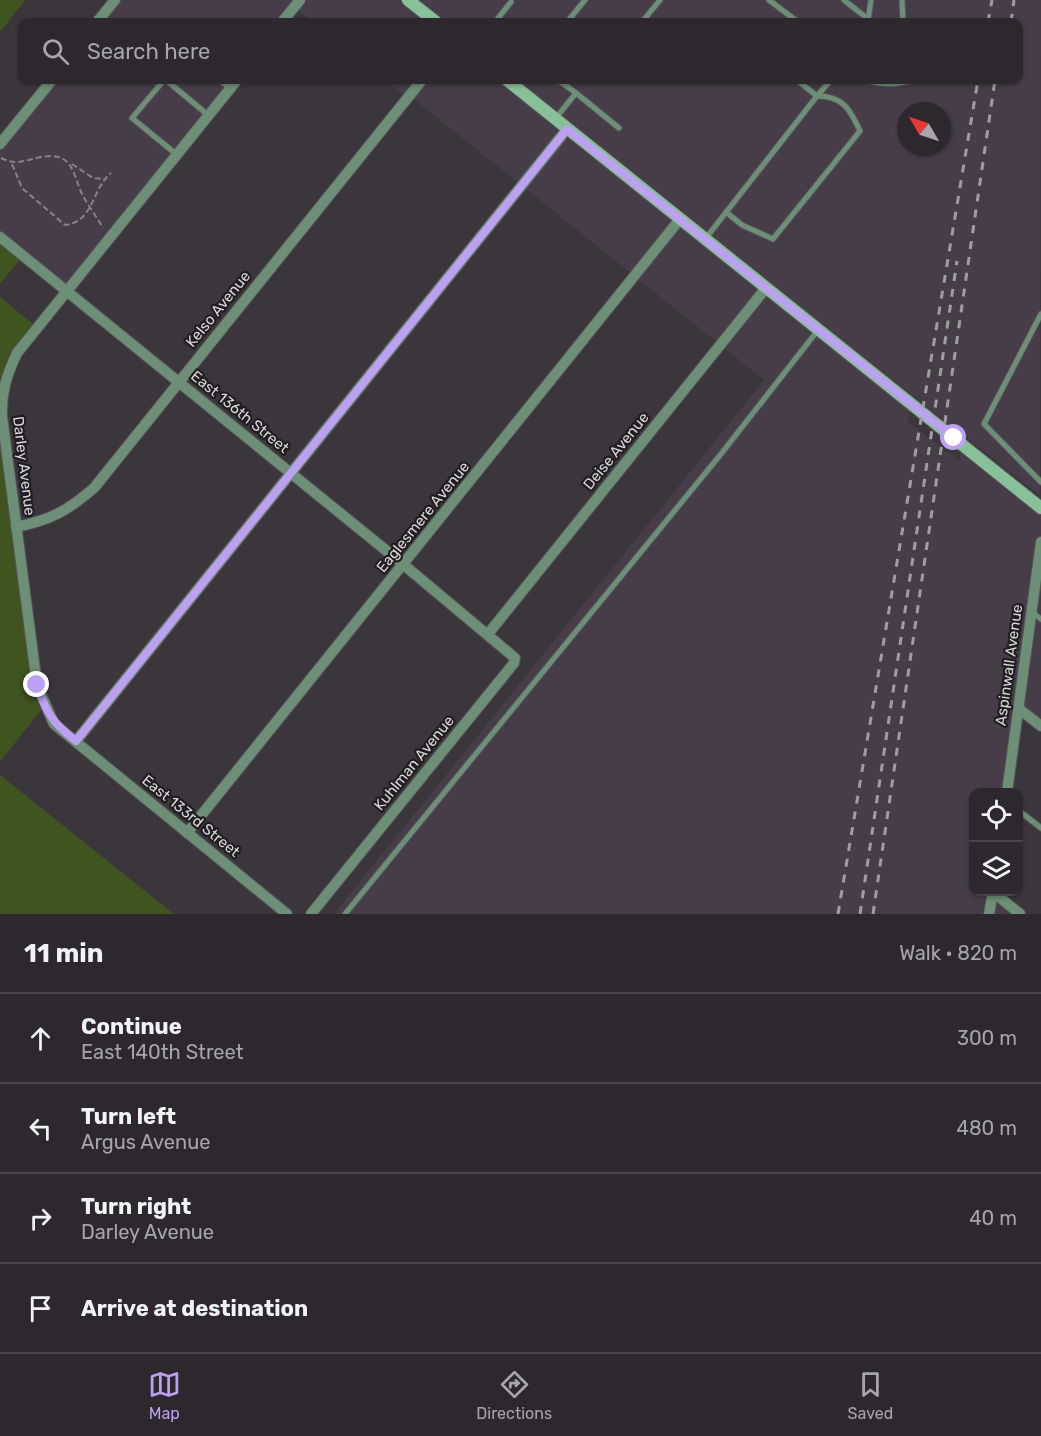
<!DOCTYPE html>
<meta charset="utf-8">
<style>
:root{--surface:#2c282d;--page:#343035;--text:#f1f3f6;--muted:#a6a6aa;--line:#484449;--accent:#bca0f2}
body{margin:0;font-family:Rubik,sans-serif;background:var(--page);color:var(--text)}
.controls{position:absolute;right:18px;bottom:18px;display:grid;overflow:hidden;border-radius:12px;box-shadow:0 2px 4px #0004}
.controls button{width:54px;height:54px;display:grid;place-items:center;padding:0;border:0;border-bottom:2px solid var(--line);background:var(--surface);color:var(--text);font:30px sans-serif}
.compass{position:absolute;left:897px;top:102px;width:54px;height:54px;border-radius:50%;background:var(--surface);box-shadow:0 2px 4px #0004;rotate:309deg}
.stop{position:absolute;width:18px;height:18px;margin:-14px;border:4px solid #bca0f2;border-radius:50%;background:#fff}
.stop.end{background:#bca0f2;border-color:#fff;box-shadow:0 2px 6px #0008}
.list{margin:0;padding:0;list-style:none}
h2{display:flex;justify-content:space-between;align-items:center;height:78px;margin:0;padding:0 24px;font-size:26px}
h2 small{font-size:20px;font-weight:400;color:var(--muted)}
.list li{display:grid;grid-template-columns:39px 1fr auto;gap:18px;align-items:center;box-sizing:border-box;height:90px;padding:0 24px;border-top:2px solid var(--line)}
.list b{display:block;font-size:22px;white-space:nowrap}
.list p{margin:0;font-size:20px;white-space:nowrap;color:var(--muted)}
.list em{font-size:20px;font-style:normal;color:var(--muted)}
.icon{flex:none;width:33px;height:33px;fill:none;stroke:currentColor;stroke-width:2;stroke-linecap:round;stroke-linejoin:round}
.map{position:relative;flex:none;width:1041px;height:914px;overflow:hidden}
.search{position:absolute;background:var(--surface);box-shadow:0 2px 4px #0004;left:18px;right:18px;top:18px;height:66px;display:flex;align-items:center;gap:15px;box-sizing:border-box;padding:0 21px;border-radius:12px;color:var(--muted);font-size:22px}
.sheet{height:438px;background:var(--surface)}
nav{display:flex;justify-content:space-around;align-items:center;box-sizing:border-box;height:84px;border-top:2px solid var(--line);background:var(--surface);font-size:16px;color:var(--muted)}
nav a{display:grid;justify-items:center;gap:3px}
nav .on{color:var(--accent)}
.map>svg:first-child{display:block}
.built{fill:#463d48;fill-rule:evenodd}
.green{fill:#3f541f}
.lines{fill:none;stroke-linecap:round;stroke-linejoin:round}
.lane-casing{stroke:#585359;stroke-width:7}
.street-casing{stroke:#585359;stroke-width:12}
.secondary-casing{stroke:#585359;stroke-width:14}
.path{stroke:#878288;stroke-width:2;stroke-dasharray:6 3;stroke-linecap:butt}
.lane{stroke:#6d8f77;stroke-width:5}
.street{stroke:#6d8f77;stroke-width:10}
.secondary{stroke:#88c099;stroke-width:12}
.rail{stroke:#a09da1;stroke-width:3;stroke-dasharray:8 8;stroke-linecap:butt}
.route{stroke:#bca0f2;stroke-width:8}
.labels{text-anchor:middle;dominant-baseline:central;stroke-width:4.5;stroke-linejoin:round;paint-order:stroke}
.street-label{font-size:15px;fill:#dad7db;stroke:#201e21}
</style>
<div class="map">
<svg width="1041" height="914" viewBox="0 0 1041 914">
<rect width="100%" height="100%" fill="#3b363c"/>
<g class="built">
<path d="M115,0h293l28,22h-123l-19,-15 -12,15h-185z"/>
<path d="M410,0h631l-1,495 -529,-415h507v-58h-579zM906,111h36v36h-36z"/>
<path d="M52,80h185l-170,211 -67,-54v-93z"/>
<path d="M385,80h121l404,323 -2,19 51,39 3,-17 79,64v218l-23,-18 -11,84h-33v100h19l27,22h-686l430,-534 -354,-284 -3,2z"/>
</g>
<g class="green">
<path d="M0,0h25l-25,32z"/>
<path d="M0,237l23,19 -23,28z"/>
<path d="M0,297l38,31 -21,25 -16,45 43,308 -44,56z"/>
<path d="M0,775l174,139h-174z"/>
</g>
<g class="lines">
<g class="lane-casing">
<g id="lane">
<path d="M769,0l29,22"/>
<path d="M844,0l24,19"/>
<path d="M902,0l1,22"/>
<path d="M868,21l3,-21"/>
<path d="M495,22l16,-20"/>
<path d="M567,22l18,-22"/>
<path d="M642,22l18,-22"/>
<path d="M164,80l-32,38 44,36"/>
<path d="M166,80l42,35"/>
<path d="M219,80l11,8"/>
<path d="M867,80c16,6 30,4 47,0"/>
<path d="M576,93l43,35"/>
<path d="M817,96l14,-16"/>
<path d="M555,119l21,-26 -18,-13"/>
<path d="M726,212l16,13 31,14 87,-108c-10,-22 -17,-35 -43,-35"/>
<path d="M706,238l111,-142 -20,-16"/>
<path d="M1041,314l-57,110 57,58"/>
<path d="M1033,613l8,6"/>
<path d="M1018,810l23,18"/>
<path d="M345,914l376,-460 97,-124"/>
</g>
</g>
<g class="street-casing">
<g id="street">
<path d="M97,22l18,-22"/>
<path d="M282,22l18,-22"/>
<path d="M237,80l-220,273c-10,21 -16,39 -15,63l35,269 17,39 233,190"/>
<path d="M0,144l52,-64"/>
<path d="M0,237l404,328 111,93 -1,5 -203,251"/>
<path d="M16,527c35,-7 51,-16 78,-39l328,-408"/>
<path d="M488,634l278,-346"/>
<path d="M1018,708l23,18"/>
<path d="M76,741l491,-612"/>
<path d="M1007,792l34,-250"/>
<path d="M187,833l493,-614"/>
<path d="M993,892l27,22"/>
<path d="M989,914l4,-22"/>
</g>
</g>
<g class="secondary-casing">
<g id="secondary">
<path d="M408,0l28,22"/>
<path d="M507,80l534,428"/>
</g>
</g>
<g class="path">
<path d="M1,158c16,8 24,2 40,-1 34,-6 31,18 42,39 6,11 14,21 20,32"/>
<path d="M12,164l10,24 43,37c29,-3 27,-37 46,-52"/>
<path d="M72,164l21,14 11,1"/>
</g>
<use href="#lane" class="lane"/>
<use href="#street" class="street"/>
<use href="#secondary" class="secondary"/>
<g class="rail">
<path d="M988,22l4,-22"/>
<path d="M1011,22l3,-22"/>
<path d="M838,914l140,-834"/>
<path d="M860,914l97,-653"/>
<path d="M873,914l122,-834"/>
</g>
</g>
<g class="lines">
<path class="route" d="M37,685c9,28 16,38 39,56l491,-612 387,309"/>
</g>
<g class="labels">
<g class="street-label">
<text transform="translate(218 309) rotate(-51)">Kelso Avenue</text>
<text transform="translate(240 412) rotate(39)">East 136th Street</text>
<text transform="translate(616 451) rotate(-51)">Deise Avenue</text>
<text transform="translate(24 466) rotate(83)">Darley Avenue</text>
<text transform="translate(423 517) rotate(-51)">Eaglesmere Avenue</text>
<text transform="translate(1009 665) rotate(-82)">Aspinwall Avenue</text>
<text transform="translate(414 763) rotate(-51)">Kuhlman Avenue</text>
<text transform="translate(191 816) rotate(39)">East 133rd Street</text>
</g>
</g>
</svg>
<div class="controls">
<button><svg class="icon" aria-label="locate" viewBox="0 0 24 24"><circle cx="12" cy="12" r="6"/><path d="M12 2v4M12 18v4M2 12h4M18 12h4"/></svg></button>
<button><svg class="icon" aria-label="layers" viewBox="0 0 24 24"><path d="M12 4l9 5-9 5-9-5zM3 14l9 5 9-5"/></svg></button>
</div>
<svg class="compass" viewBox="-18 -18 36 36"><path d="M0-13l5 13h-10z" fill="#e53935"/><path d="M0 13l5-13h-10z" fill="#a6a6aa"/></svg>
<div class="stop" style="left:954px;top:438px"></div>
<div class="stop end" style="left:37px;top:685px"></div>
<div class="search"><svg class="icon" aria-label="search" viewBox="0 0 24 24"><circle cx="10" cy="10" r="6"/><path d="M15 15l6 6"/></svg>Search here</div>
</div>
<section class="sheet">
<h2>11 min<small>Walk · 820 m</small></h2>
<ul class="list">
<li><svg class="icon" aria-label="ahead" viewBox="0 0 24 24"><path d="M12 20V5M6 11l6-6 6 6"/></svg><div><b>Continue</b><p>East 140th Street</p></div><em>300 m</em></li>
<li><svg class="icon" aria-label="left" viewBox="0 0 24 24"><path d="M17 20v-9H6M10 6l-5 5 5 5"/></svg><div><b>Turn left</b><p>Argus Avenue</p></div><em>480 m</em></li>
<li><svg class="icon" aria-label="right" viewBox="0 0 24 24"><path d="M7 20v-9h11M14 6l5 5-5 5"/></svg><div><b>Turn right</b><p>Darley Avenue</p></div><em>40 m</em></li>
<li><svg class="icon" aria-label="arrive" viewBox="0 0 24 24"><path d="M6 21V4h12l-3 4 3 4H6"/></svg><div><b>Arrive at destination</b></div></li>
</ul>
</section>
<nav>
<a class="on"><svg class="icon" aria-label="map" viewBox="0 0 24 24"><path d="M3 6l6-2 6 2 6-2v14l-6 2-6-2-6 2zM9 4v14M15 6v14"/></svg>Map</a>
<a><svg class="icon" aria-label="directions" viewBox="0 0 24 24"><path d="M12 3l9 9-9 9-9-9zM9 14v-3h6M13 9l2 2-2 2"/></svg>Directions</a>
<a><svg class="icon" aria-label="saved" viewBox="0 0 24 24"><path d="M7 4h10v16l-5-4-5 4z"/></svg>Saved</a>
</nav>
